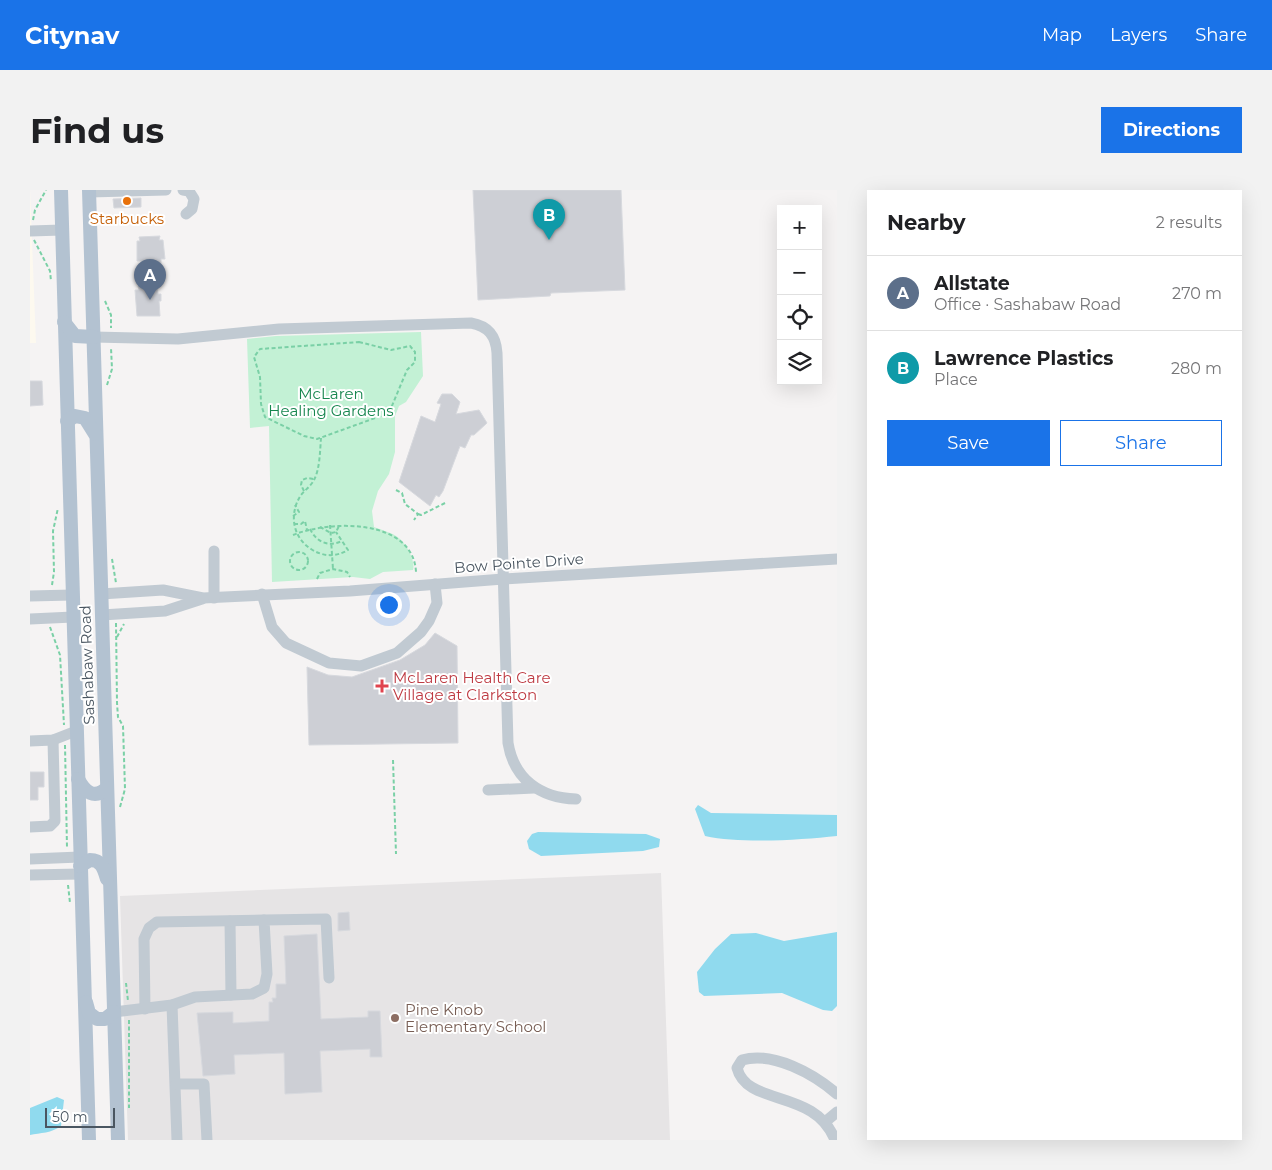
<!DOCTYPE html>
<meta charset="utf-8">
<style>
:root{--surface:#fff;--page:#f2f2f2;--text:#202124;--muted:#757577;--line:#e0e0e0;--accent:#1a73e8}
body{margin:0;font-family:Montserrat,sans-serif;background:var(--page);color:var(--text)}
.controls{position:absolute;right:15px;top:15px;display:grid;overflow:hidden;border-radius:0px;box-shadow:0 5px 20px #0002}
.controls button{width:45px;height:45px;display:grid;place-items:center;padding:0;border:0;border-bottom:1px solid var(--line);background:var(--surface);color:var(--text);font:25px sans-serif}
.scale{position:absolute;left:15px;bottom:12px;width:70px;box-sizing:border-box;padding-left:5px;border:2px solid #4a5661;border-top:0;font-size:14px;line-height:18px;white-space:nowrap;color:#4a5661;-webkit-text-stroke:4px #fff;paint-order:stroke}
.you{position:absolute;left:358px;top:414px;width:18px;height:18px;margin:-12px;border:4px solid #fff;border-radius:50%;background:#1a73e8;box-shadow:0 0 0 8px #1a73e833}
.badge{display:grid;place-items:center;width:32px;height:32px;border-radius:50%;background:var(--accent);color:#fff;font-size:16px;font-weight:700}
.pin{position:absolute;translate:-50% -41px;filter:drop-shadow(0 1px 2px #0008)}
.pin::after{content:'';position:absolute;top:26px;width:18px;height:15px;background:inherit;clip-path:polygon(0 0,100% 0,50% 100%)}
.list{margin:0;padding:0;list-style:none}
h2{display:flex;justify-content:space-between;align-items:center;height:65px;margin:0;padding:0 20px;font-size:21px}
h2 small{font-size:16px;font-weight:400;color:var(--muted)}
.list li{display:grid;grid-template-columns:32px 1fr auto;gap:15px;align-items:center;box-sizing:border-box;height:75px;padding:0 20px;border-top:1px solid var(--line)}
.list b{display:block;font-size:19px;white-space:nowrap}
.list p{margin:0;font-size:16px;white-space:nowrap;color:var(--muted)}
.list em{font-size:16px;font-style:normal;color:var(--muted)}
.actions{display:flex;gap:10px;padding:15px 20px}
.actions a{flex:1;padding:11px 0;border:1px solid var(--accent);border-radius:0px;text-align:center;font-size:18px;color:var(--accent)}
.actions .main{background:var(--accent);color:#fff}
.icon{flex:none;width:28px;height:28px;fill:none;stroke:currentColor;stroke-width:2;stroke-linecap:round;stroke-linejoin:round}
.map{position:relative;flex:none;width:807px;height:950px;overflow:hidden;border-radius:0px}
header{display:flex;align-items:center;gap:30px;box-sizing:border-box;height:70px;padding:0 25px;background:var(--accent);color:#fff}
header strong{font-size:24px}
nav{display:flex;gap:28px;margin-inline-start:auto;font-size:18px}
.intro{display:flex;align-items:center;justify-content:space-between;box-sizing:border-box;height:120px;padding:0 30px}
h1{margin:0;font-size:35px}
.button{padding:12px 22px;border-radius:0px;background:var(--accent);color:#fff;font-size:18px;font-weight:700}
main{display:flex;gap:30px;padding:0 30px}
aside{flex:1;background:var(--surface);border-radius:0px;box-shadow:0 5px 20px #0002}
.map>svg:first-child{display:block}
.commercial{fill:#fdf9ef}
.education{fill:#e6e4e5}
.green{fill:#c3f1d5}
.water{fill:#90daee}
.building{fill:#cdcfd5;stroke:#d7d9de}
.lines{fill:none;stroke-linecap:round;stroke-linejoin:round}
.path{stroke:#7ad0a6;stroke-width:2;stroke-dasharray:4 2.5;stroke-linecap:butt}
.minor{stroke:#c1cad2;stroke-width:11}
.major{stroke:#b3c2d1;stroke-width:14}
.food-dot{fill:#e8710a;stroke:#fff;stroke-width:2}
.health-dot{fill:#e0444e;stroke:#fff;stroke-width:2}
.education-dot{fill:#8d6e63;stroke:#fff;stroke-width:2}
.labels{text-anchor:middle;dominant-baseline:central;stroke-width:4;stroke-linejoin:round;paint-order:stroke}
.food-label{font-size:15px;fill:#c56008;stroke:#fff}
.park-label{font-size:15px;fill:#17864f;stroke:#fff}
.street-label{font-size:15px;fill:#4a5661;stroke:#fff}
.health-label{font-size:15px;fill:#be3a42;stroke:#fff;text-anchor:start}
.education-label{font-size:15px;fill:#785e54;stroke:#fff;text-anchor:start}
</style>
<header>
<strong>Citynav</strong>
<nav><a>Map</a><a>Layers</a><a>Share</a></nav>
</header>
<div class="intro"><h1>Find us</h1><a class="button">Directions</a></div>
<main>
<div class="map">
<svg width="807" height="950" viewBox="0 0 807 950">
<rect width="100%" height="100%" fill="#f5f3f3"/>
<path class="commercial" d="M0,0l6,153h-6z"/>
<path class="education" d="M631,683l9,267h-542l-8,-244z"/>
<path class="green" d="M391,142l2,44 -17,26 -7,4 -4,10v36l-6,22 -11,17 -6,20 2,16c7,3 16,5 22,9 9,5 20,24 17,34l-30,2 -13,7 -17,-2 -81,5 -3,-156 -19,2 -3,-89 29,-3z"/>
<g class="water">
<path d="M668,615l13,8 126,2v21c-38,4 -95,8 -132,0l-10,-27z"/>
<path d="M508,642l108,2 14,5 -1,8 -16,4 -102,5 -12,-7 -2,-8 5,-7z"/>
<path d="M807,742v74l-5,5 -9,-1 -41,-17 -78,3 -5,-4 -2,-20 18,-23 16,-15 25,-1 28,8z"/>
<path d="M27,907l7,3 -3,26c-9,7 -21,7 -31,9v-27z"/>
</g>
<g class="building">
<path d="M443,0h148l4,100 -74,3 -1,3 -72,4z"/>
<path d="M111,8v9l-27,1 -1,-9z"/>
<path d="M130,46l-1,4h4l2,19h-4v4l-19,1v-3h-5v-20h3l-1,-4z"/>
<path d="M127,95l1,9h3v7h-2l1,15h-23l-2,-26h4l-1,-4z"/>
<path d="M0,191h12l1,24 -13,1z"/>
<path d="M412,204h10l8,8 -4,12 23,-4 8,13 -13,12h-3l-6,13 -5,-2 -17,45 -4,6 -3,-2 -6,11 -31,-24 22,-66 14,6 6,-18 -4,-1z"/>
<path d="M405,443l22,13 1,97 -149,2 -2,-78 21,8 24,2 48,-17 25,-15z"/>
<path d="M0,582h14v15h-6v13h-8z"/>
<path d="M319,722l1,18 -12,1v-18z"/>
<path d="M287,744l4,85 47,-2v-6h12l2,46h-12v-8l-50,2 2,41 -37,2 -1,-41 -50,2 1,19 -32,2 -6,-63 36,-1v11l36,-2v-19h4l-1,-4h4v-14h10l-2,-48z"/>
</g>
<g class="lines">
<g class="path">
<path d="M3,30l2,-10 11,-20"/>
<path d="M4,50l16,31 1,10"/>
<path d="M75,111l6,14v13"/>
<path d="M329,152l32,8 19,-4 5,6v10l-8,8 -18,43 -72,26 -13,-3 -39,-19 -4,-13 -1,-27 -6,-20 6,-8z"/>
<path d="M77,195l5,-16 -1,-21"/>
<path d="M291,248c-1,12 -1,31 -7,42 -3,6 -9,10 -13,15 -12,18 -9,42 10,54 12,8 25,8 37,1l-12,-18"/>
<path d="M366,300l6,3 3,11 13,10 -4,6"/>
<path d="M274,301l-3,-6 1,-5 5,-2 7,1"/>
<path d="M388,324l3,1 26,-13"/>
<path d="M263,326l6,-4 -4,-7"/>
<path d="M264,334h7l4,-3 2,9"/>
<path d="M300,335l3,44"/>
<path d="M290,337l11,6 5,-1 3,-6"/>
<path d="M280,339c7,14 19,18 32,12"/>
<path d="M263,345c37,-15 120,-17 123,37"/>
<circle cx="269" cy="371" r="9"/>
<path d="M82,369l4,24"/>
<path d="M287,389l3,-6 13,-4 14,3 3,5"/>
<path d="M22,395l2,-13 -1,-41 5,-23"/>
<path d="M86,433l1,80 1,14 5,9 2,63 -5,18"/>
<path d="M20,437l10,28 4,70"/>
<path d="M87,447l7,-13"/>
<path d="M35,555l2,103"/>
<path d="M363,570l3,94"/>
<path d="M38,695l2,18"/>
<path d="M96,793l2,18"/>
<path d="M99,830v88"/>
</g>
<g class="minor">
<path d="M153,0l6,1 5,8 -2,10 -6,5"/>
<path d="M59,2l77,-2"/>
<path d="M0,41l32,-1"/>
<path d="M64,147l84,2 101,-10 192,-6c17,3 25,13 26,30l11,390c6,36 32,55 68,56"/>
<path d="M71,404l62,-4 40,8 147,-7 153,-12 334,-20"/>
<path d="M232,404l10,33 14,16 43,20 32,3 36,-13 24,-21 8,-11 8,-18 -2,-19"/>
<path d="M0,406l42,-1"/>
<path d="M184,408v-47"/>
<path d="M72,425l63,-4 37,-12"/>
<path d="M0,429l43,-2"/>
<path d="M0,551l23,-1 23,-9"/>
<path d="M458,600l46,-2"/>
<path d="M0,637l20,-1 5,-5 -2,-81"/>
<path d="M0,669l50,-2"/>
<path d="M0,685l50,-1"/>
<path d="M200,731l1,74"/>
<path d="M142,815l5,135"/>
<path d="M115,819l-1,-70 5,-11 8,-6 107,-2"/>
<path d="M84,822l58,-7 23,-8 57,-3 12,-6 3,-14 -3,-54 62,-1 3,59"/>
<path d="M146,894h28l3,56"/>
<path d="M795,932l12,-10"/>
<path d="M805,950c-20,-52 -88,-33 -98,-72l5,-8c31,-9 72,14 95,34"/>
</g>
<g class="major">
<path d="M31,0l28,950"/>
<path d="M59,0l29,950"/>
<path d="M34,132l11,14 19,1"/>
<path d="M37,231l8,-5 10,2 10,16"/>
<path d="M48,589c7,13 16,21 29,9"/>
<path d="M50,676l10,-6c12,0 14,9 17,19"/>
<path d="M56,812l3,11 8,6h8l9,-7"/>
</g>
</g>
<circle class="food-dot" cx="97" cy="11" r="5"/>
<path class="health-dot" d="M349.5 488.5h5v5h5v5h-5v5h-5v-5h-5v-5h5z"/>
<circle class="education-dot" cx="365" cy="828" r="5"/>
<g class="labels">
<g class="food-label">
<text x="97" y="28">Starbucks</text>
</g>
<g class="park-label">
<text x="301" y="203">McLaren<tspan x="301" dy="17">Healing Gardens</tspan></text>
</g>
<g class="street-label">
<text transform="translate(489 373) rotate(-4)">Bow Pointe Drive</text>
<text transform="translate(57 475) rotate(-92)">Sashabaw Road</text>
</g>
<g class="health-label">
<text x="363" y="487">McLaren Health Care<tspan x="363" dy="17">Village at Clarkston</tspan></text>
</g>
<g class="education-label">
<text x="375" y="819">Pine Knob<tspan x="375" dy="17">Elementary School</tspan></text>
</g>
</g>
</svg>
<div class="controls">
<button>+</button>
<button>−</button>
<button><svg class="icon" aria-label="locate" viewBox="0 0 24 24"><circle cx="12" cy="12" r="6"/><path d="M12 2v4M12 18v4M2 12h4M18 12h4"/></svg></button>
<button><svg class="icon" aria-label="layers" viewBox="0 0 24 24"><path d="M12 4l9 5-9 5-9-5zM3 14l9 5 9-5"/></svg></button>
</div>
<div class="scale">50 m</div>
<div class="you"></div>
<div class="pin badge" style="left:120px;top:110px;background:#5c6f8a">A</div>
<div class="pin badge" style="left:519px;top:50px;background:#0f9aa8">B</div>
</div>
<aside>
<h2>Nearby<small>2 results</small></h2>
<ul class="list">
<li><span class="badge" style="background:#5c6f8a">A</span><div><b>Allstate</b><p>Office · Sashabaw Road</p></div><em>270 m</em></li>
<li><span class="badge" style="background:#0f9aa8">B</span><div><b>Lawrence Plastics</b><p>Place</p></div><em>280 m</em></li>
</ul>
<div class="actions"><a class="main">Save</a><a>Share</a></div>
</aside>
</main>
